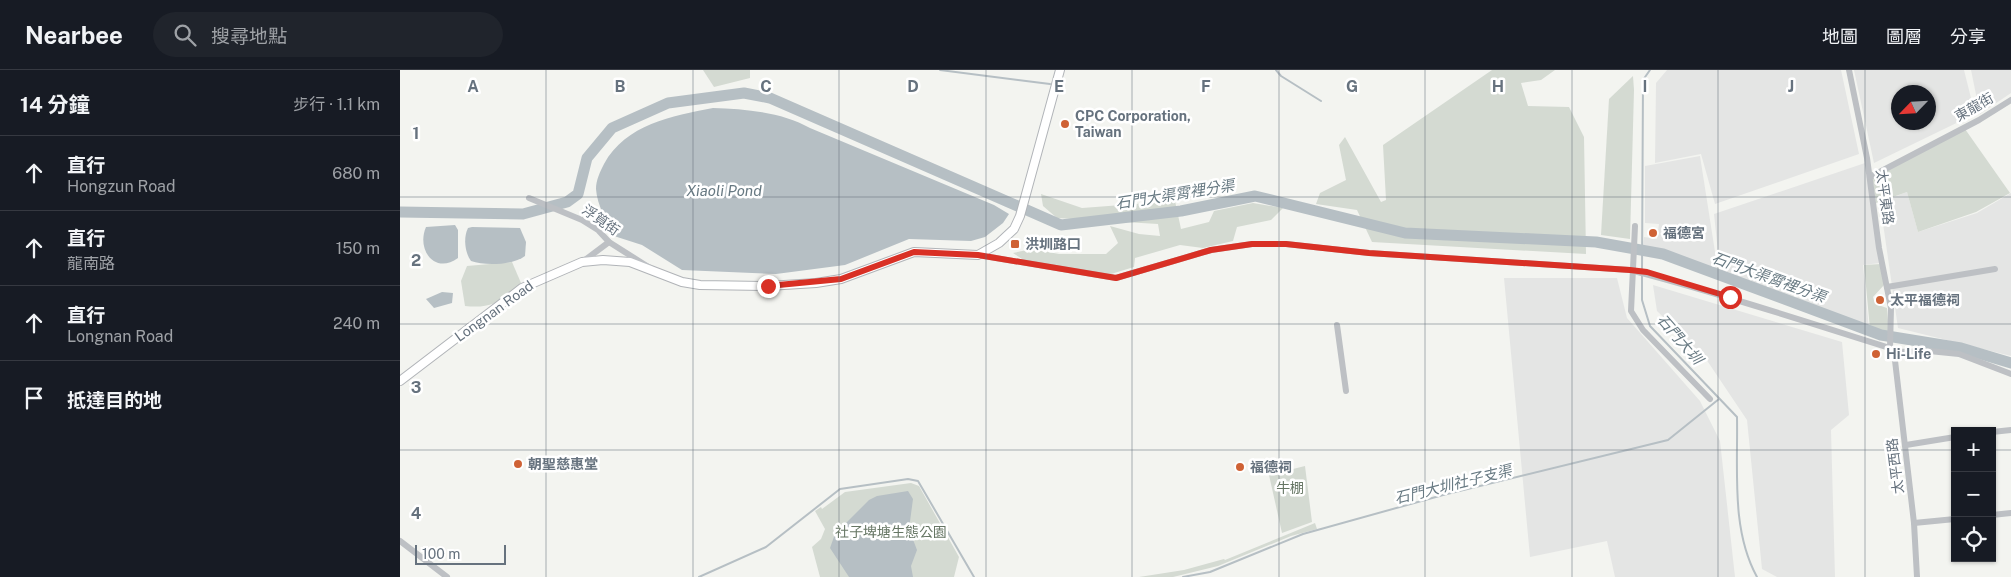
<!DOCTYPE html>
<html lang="zh-TW">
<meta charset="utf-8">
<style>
:root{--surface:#171b24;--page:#20242c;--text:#f1f3f6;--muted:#9ea1a6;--line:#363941}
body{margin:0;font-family:"Public Sans","Noto Sans TC",sans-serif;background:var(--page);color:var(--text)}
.controls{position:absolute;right:15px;bottom:15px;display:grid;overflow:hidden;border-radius:0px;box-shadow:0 1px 4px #0004}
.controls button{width:45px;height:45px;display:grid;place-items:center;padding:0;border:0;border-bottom:1px solid var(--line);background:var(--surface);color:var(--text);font:25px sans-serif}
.compass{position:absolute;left:1491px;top:15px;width:45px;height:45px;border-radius:50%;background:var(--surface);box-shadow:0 1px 4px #0004;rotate:245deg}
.scale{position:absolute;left:15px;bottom:12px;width:91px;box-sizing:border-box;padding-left:5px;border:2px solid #66727e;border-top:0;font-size:14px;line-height:18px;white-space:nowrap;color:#66727e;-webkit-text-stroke:4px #fff;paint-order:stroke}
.stop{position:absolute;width:15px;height:15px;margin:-11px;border:4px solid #d93025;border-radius:50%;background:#fff}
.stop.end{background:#d93025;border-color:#fff;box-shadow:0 1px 5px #0008}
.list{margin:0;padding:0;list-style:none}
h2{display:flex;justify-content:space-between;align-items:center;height:65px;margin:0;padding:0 20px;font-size:21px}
h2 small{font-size:16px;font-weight:400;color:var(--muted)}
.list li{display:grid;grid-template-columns:32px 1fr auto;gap:15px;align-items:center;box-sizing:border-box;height:75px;padding:0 20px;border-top:1px solid var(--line)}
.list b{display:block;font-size:19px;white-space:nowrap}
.list p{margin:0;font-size:16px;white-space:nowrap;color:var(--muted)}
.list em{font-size:16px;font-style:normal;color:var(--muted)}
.icon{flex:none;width:28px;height:28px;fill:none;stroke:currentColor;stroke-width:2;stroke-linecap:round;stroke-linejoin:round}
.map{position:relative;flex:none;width:1611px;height:507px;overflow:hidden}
header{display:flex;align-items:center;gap:30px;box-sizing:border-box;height:70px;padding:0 25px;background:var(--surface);border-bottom:1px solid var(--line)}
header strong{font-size:24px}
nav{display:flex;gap:28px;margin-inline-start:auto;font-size:18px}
.search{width:350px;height:45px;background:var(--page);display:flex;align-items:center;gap:12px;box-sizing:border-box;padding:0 18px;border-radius:28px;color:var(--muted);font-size:19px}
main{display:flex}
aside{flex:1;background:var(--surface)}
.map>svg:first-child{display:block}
.built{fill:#e4e5e4;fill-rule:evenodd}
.green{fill:#d4dad2}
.water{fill:#b6bfc4}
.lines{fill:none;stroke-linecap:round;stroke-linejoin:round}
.stream{stroke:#b6bfc4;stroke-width:2}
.river{stroke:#b6bfc4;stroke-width:11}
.major-casing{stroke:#b1b4b8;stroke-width:10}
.minor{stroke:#bdc0c4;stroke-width:6}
.major{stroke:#fff;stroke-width:8}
.route{stroke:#d93025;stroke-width:6}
.grid{fill:none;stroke:#66727e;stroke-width:1;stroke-opacity:0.55}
.poi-dot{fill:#cf6235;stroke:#fff;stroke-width:2}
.labels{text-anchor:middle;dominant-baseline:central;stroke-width:5;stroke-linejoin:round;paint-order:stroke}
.street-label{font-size:14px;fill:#66727e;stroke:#fff}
.poi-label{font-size:14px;font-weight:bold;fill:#66727e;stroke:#fff;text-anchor:start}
.park-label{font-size:14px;fill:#667664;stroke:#fff}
.water-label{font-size:15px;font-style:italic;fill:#677982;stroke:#fff}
.grid-label{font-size:16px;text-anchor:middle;font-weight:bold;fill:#66727e;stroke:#fff;stroke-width:5;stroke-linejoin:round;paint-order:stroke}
</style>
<header>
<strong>Nearbee</strong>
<div class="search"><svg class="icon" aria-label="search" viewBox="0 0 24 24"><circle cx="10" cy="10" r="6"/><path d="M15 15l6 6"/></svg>搜尋地點</div>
<nav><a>地圖</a><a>圖層</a><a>分享</a></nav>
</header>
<main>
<aside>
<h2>14 分鐘<small>步行 · 1.1 km</small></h2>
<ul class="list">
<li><svg class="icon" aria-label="ahead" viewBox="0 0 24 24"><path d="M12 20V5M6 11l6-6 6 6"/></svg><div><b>直行</b><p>Hongzun Road</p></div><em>680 m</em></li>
<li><svg class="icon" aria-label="ahead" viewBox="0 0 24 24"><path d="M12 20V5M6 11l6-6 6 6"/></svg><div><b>直行</b><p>龍南路</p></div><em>150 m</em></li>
<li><svg class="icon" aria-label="ahead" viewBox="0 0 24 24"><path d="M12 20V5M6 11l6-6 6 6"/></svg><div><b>直行</b><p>Longnan Road</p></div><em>240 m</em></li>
<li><svg class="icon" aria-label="arrive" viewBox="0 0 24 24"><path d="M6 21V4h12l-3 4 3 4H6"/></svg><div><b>抵達目的地</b></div></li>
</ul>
</aside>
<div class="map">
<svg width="1611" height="507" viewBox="0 0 1611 507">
<rect width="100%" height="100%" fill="#f3f4f0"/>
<g class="built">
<path d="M1267,0h174l18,84 -144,50 -14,-50 -46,9 1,-80z"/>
<path d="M1454,0h110l11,44 -101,49zM1498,22h30v30h-30z"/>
<path d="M1571,0h40v23l-31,21z"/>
<path d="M1300,86l18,115 -54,-19 -21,-3 1,-12 13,2 2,-15 -14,-1v-57z"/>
<path d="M1465,93l15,100 -17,2 6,64 -149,-58 -6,-57z"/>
<path d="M1507,122l11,40 59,-19 34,-20v163l-113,-28 -18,-126z"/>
<path d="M1104,208h113l10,40 73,83 20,40 15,136h-120l-8,-36 -77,16z"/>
<path d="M1253,215l189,57 7,73 -18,15 4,147h-58l-15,-8 -15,-149 -41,-61 -49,-48z"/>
</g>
<g class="green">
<path d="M303,0h47v8l-36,9z"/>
<path d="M1092,0h63l-14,10 -20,3 7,23 41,1 15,30 2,117 -214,-12 -15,-32 -41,-6 4,-11 26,-13 -7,-35 6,-8 36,65 5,-2 -3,-55z"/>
<path d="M1233,6l1,14 -4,149 -29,-4 8,-136z"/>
<path d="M1565,59l45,64 -34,19 -58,20 -11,-40 -31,11 -4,-26z"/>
<path d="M641,124l41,14 93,-7 6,28 28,-7 5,-11 39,-8 30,5 -12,12 -34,7 -4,14 -30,7 -23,-3 -45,13 -1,9 -23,7 -31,-3 -52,-8 -15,-10 19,-4 27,5h47l12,-11 -8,-17 29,8 21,2 -2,-12 -101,-6 -14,-12z"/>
<path d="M112,192l9,21c-18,18 -30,26 -56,23l-4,-25 6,-15z"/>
<path d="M1481,194l3,21 -11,12 2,7 12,4 2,26 -19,-5 -6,-64z"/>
<path d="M905,396l7,56 -30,11 -13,-58z"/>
<path d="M511,413l8,3 40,71 -5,20h-134l-8,-30 9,-8 4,-10 -10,-18 6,-4 1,2 23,-17z"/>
<path d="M915,453l2,6 -26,7 -73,30 -45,11h-34l45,-7 40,-11 1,1z"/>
</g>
<g class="water">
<path d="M313,38c32,1 69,4 97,20l184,77 15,9 -6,9 -18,14 -14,4 -62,-2 -64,26 -69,9 -94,-4 -40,-25 -28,-9c-7,-14 -17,-31 -18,-47 0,-9 4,-17 8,-25 22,-40 68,-48 109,-56z"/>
<path d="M55,155l3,5v28c-23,17 -42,-8 -32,-31z"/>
<path d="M72,157l48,1 6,14 -1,14c-12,9 -40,10 -54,5 -6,-8 -8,-23 -3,-33z"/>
<path d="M42,222l11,1 -1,10 -18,5 -8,-9z"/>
<path d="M508,421l5,8 -4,30 8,21 -6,16 2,11h-64l-19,-29 5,-14 34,-34 8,-4z"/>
</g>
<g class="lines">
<g class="stream">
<path d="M540,0l110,14"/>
<path d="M876,0l5,6 40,25"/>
<path d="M1242,201l1,-191 7,-10"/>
<path d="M1242,205v25l8,26 87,91c1,53 -6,113 20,160"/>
<path d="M299,507l67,-30 74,-58 68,-10 10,2 56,96"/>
<path d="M783,507l27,-5 93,-38 140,-39 225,-55 51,-41"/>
</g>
<path class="river" d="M0,142l123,2 44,-12 11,-8 9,-36 25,-30 56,-25 76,-10 26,5 291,127 120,-14 74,-15 150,37 191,9 67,12 218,81 80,13 50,15"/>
<g class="major-casing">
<path id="major" d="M0,311l122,-93 60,-26 21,-2 27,2 52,20 18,3 68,1 48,-3 25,-4 73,-27 64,3 21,-12 15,-14 6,-13 40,-146"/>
</g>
<g class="minor">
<path d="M1449,0l18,88 12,90 12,60 -1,40"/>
<path d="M1470,107l109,-57 32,-20"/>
<path d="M129,128l53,22 16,10 11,12 41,26"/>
<path d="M1235,156l-4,85 12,19 67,69"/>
<path d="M578,185l138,23 95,-28 41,-6h34l83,9 261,17c87,22 173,51 260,78l4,4 35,-1 30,3 52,20"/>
<path d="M185,190l24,-18"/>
<path d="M1487,217l108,-18"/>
<path d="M937,255l9,66"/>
<path d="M1494,282l20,171 3,54"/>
<path d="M1592,362l19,-2"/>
<path d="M1506,375l49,-8"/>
<path d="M1592,445l19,-2"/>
<path d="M1514,453l41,-4"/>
<path d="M0,471l47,36"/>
</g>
<use href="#major" class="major"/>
</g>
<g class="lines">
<path class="route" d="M368,216l73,-7 73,-27 64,3 138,23 95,-28 41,-6h34l83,9 261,17 17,2 83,25"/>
</g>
<path class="grid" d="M146,0v507M293,0v507M439,0v507M586,0v507M732,0v507M879,0v507M1025,0v507M1172,0v507M1318,0v507M1465,0v507M0,127h1611M0,254h1611M0,380h1555M1592,380h19"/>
<g class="poi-dot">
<circle cx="665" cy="54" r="5"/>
<circle cx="1253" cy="163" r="5"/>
<rect x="610" y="169" width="10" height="10" rx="2.5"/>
<circle cx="1480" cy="230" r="5"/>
<circle cx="1476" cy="284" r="5"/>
<circle cx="118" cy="394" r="5"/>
<circle cx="840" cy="397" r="5"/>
</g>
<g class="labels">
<g class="street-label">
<text transform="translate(1574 37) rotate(-30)">東龍街</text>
<text transform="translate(1485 127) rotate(82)">太平東路</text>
<text transform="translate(201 150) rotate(35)">浮筧街</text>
<text transform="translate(94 241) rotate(-36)">Longnan Road</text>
<text transform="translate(1495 396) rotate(-97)">太平西路</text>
</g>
<g class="poi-label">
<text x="675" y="46">CPC Corporation,<tspan x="675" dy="16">Taiwan</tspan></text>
<text x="1263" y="163">福德宮</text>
<text x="625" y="174">洪圳路口</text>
<text x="1490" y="230">太平福德祠</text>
<text x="1486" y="284">Hi-Life</text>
<text x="128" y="394">朝聖慈惠堂</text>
<text x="850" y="397">福德祠</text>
</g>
<g class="park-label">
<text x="890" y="418">牛棚</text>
<text x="491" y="462">社子埤塘生態公園</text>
</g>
<g class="water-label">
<text x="324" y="120">Xiaoli Pond</text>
<text transform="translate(775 124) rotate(-9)">石門大渠霄裡分渠</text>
<text transform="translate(1369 207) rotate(20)">石門大渠霄裡分渠</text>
<text transform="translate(1280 269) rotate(49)">石門大圳</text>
<text transform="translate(1053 414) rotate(-14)">石門大圳社子支渠</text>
</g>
</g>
<g class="grid-label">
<text x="73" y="22">A</text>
<text x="220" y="22">B</text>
<text x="366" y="22">C</text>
<text x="513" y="22">D</text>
<text x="659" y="22">E</text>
<text x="806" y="22">F</text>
<text x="952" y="22">G</text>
<text x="1098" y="22">H</text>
<text x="1245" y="22">I</text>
<text x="1391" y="22">J</text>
<text x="16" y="69">1</text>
<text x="16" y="196">2</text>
<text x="16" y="323">3</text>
<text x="16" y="449">4</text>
</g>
</svg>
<div class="controls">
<button>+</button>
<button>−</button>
<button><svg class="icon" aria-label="locate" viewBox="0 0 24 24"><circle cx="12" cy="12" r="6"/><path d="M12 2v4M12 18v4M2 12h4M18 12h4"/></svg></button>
</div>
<svg class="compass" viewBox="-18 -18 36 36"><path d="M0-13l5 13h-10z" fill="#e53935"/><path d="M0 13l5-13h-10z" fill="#9ea1a6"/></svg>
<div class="scale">100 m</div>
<div class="stop" style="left:1330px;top:227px"></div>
<div class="stop end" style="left:368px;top:216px"></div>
</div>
</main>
